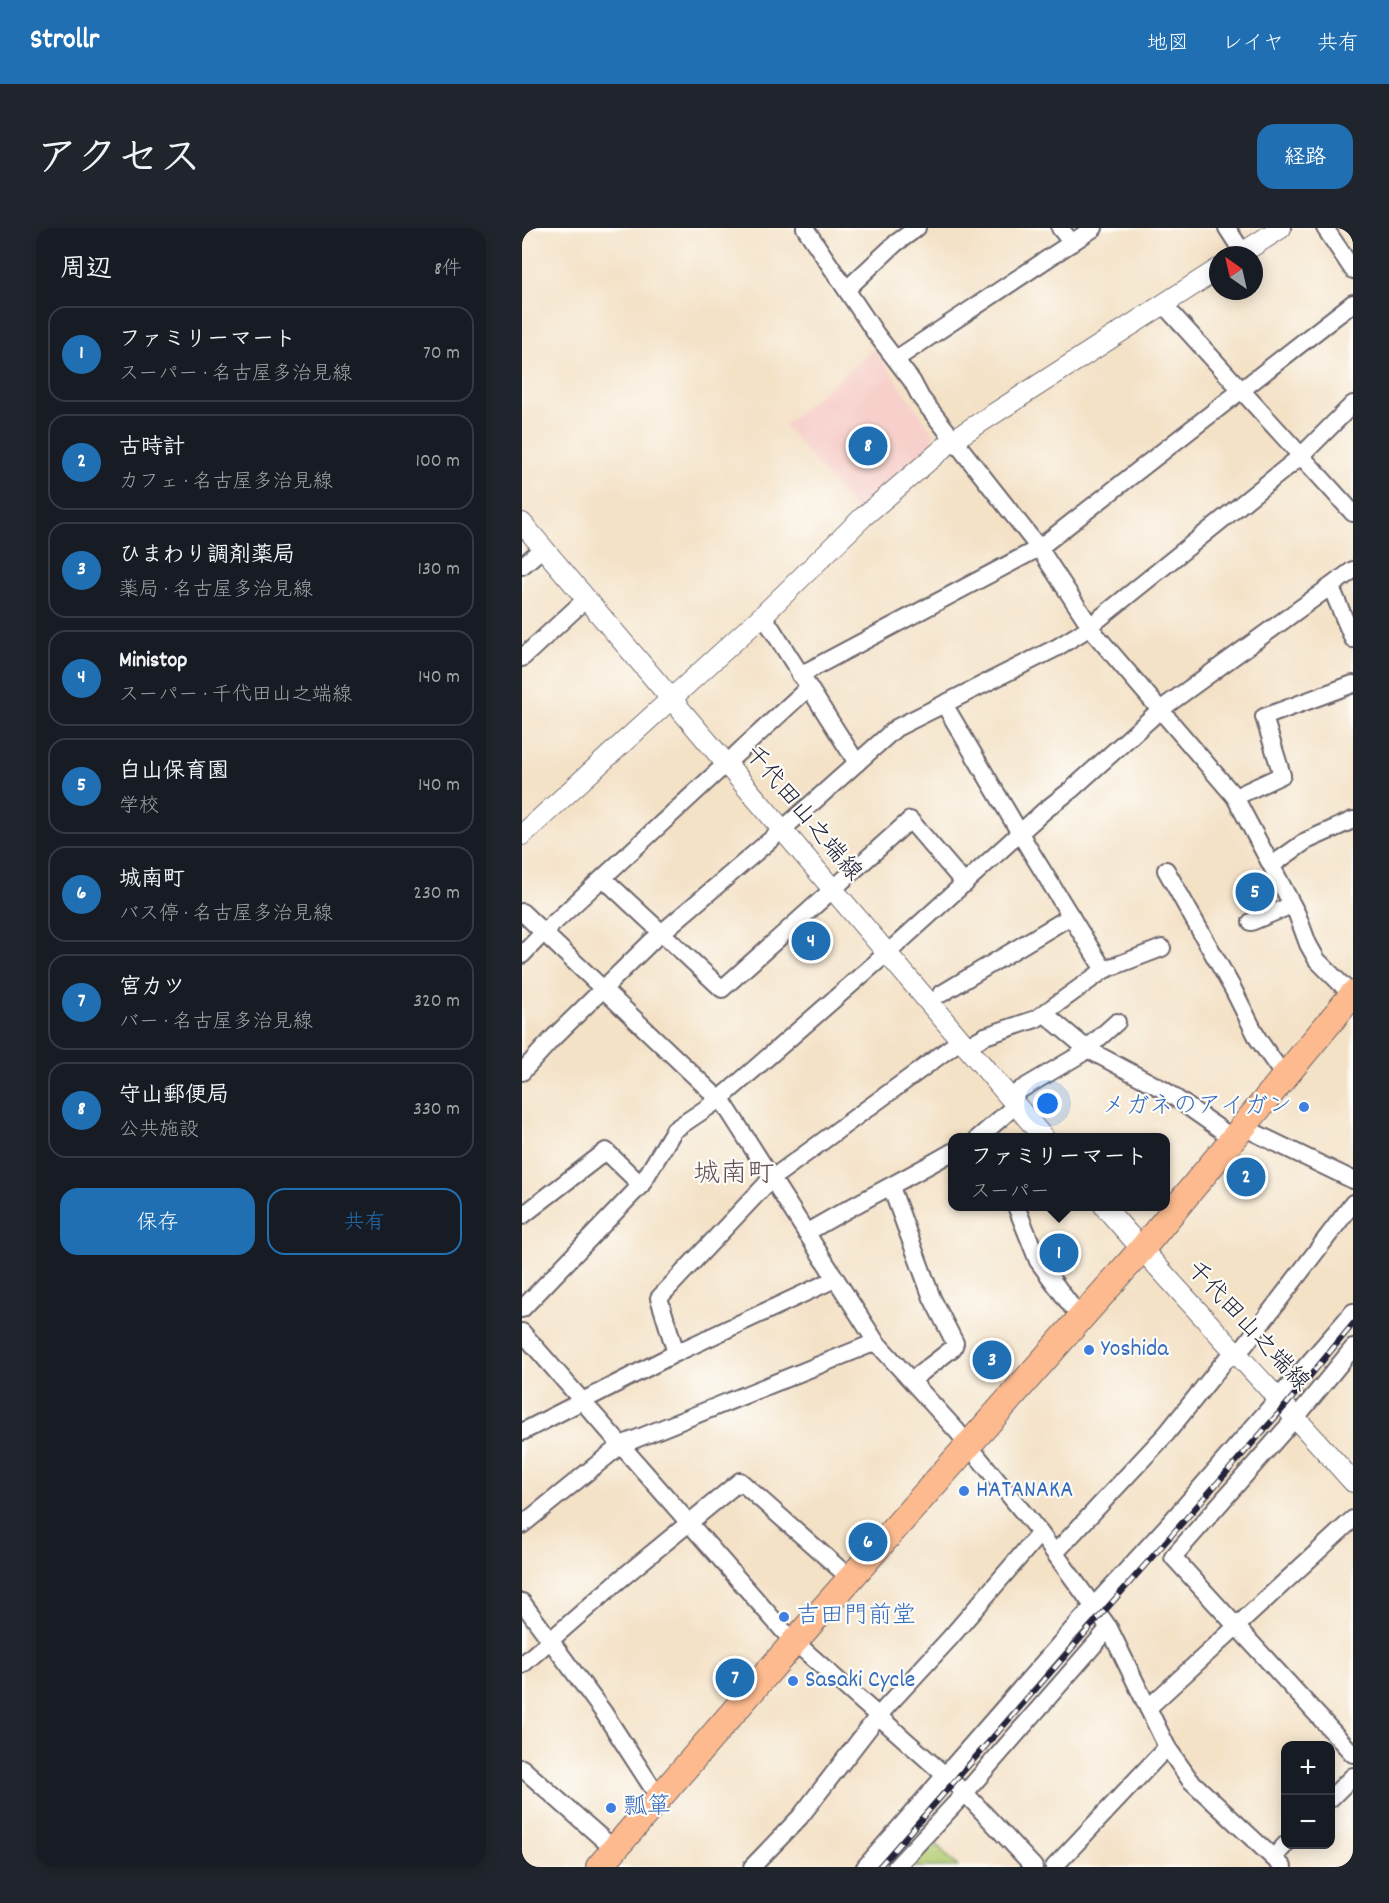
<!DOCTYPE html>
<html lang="ja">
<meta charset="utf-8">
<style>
:root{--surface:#171b24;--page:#20242c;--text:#f1f3f6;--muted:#9ea1a6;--line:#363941;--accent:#1f6fb2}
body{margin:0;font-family:Dekko,"Klee One",sans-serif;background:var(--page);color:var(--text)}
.controls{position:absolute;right:18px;bottom:18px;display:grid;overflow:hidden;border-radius:12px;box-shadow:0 3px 15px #0003}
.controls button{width:54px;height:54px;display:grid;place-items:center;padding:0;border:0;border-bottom:2px solid var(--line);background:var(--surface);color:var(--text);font:30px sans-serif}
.compass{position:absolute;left:687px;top:18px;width:54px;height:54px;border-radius:50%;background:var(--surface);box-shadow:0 3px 15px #0003;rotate:326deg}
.you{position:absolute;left:526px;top:876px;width:21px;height:21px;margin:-15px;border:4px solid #fff;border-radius:50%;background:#1a73e8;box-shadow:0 0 0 9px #1a73e833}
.badge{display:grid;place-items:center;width:39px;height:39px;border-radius:50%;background:var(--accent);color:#fff;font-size:20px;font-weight:700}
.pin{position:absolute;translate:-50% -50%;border:3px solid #fff;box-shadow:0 2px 6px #0006}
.popup{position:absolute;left:426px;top:905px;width:222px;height:78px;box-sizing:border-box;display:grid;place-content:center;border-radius:12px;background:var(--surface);filter:drop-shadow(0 2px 4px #0005);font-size:20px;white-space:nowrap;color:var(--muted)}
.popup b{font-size:22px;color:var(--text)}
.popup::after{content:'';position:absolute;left:50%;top:100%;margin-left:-12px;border:12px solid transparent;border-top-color:var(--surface)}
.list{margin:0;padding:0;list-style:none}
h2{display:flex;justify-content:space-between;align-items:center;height:78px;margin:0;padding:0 24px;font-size:26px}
h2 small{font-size:20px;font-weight:400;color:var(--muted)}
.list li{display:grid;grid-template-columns:39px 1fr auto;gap:18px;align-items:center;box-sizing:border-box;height:96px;margin:0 12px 12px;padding:0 12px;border:2px solid var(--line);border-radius:18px}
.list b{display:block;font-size:22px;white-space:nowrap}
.list p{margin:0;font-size:20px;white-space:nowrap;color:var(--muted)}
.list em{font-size:20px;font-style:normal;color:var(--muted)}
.actions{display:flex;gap:12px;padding:18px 24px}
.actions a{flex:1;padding:14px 0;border:2px solid var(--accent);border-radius:18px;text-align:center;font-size:21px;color:var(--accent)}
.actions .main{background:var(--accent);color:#fff}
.map{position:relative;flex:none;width:831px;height:1639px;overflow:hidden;border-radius:18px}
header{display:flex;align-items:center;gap:36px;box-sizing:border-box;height:84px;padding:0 30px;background:var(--accent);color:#fff}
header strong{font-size:28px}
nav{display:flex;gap:33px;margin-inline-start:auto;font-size:21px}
.intro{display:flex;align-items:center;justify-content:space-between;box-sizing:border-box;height:144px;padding:0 36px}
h1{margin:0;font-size:42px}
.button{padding:15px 27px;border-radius:18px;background:var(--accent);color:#fff;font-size:21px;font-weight:700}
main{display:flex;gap:36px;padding:0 36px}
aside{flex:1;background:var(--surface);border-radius:18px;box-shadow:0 3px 15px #0003}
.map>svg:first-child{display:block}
.built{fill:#f7d0cb}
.green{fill:#b2cc72;stroke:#6a7756;stroke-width:1.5}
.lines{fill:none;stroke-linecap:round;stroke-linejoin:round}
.minor-casing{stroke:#6c656c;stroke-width:20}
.tertiary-casing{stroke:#6c656c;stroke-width:22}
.primary-casing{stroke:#6c656c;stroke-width:28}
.minor{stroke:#fff;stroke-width:16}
.tertiary{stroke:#fff;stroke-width:20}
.primary{stroke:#fcba8e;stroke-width:26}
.rail-casing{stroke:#22223b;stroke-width:6}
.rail{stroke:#fdfcf7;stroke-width:4;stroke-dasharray:11;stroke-linecap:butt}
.shop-dot{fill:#3f7fe0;stroke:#fdfcf7;stroke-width:2}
.labels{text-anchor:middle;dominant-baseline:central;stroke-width:4.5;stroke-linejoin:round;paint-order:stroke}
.street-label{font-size:24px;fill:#22223b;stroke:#fdfcf7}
.shop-label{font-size:24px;fill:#366cbe;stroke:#fdfcf7;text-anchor:start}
.quarter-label{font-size:27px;fill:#614f58;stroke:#fdfcf7}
</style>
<header>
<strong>Strollr</strong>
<nav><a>地図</a><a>レイヤ</a><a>共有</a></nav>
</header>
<div class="intro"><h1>アクセス</h1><a class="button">経路</a></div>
<main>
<aside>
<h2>周辺<small>8件</small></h2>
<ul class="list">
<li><span class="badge">1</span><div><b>ファミリーマート</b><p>スーパー · 名古屋多治見線</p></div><em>70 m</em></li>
<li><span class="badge">2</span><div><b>古時計</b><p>カフェ · 名古屋多治見線</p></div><em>100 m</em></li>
<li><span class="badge">3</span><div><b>ひまわり調剤薬局</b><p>薬局 · 名古屋多治見線</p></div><em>130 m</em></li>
<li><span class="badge">4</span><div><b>Ministop</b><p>スーパー · 千代田山之端線</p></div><em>140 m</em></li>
<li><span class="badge">5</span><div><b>白山保育園</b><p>学校</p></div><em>140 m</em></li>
<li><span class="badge">6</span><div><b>城南町</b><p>バス停 · 名古屋多治見線</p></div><em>230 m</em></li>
<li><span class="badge">7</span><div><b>宮カツ</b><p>バー · 名古屋多治見線</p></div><em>320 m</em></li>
<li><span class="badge">8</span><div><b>守山郵便局</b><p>公共施設</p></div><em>330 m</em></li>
</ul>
<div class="actions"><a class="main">保存</a><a>共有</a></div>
</aside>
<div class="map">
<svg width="831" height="1639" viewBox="0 0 831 1639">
<rect width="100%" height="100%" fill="#fdfcf7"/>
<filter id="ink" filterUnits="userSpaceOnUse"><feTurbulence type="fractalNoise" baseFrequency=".0167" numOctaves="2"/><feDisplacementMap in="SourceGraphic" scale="12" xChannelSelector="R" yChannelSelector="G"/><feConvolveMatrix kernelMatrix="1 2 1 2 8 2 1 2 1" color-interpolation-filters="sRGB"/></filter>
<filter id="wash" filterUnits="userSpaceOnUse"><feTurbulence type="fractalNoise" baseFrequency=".008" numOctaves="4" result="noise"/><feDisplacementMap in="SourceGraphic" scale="24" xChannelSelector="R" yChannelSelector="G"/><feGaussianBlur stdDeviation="1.35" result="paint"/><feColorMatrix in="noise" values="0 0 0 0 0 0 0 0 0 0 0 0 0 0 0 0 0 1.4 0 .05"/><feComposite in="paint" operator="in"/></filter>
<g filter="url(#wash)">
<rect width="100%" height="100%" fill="#f4e2c7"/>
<path class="built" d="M352,121l60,85 -3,13 -74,65 -73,-87z"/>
<path class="green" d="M409,1611l27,28h-44l-5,-5z"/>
</g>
<g filter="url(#ink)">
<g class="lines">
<g class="minor-casing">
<g id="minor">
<path d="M283,0l71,106 36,47 9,17 118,150 57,87 139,162 62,117 11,30 9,16 35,35"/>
<path d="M538,0l12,15"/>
<path d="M705,0l16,25"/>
<path d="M803,0l28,42"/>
<path d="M325,61l49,-46 21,-15"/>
<path d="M641,76l190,209"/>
<path d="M374,131l198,-131"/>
<path d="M0,338l21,-18"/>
<path d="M809,359l22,52"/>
<path d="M241,387l94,148"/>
<path d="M0,430l64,-59"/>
<path d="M278,447l239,-127 314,-245"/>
<path d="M422,476l87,148 73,118"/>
<path d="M713,569l47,-22 -18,-58 89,-33"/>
<path d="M750,637l34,-24 47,-21"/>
<path d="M644,642l67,119 25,50 26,37"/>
<path d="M81,650l119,111 188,-169 55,64"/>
<path d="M0,684l203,193 151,237 81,89 83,102 69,95 58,119 23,33 93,87"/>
<path d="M729,694l41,-17"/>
<path d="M0,727l22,-23 264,-244"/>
<path d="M419,766l130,-78"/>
<path d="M523,786l42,35 77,41 70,49"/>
<path d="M445,818l18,-10 51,-17 68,-49 58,-22"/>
<path d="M0,844l31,-34 99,-97 130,-111 114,-102 160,-80 28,-17 217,-175 52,-52"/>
<path d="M489,870l9,-8 61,-36 36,-32"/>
<path d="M721,899l110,53"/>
<path d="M456,910l38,-33"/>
<path d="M369,959l41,111 23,45 -2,5 -41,32"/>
<path d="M494,978l22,55 34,46 10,10"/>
<path d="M0,988l84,-65 35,34"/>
<path d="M284,1005c48,-29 98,-53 146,-81"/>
<path d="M0,1081l119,-124 33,-55 46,-31 183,-160 141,-128 27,-21 89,-80 193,-140"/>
<path d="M0,1104l265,303 178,158 69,74"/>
<path d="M831,1120l-50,61 -130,148 180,197"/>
<path d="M154,1125l-17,-55 112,-119 190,-139"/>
<path d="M0,1204l154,-79 159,-74"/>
<path d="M0,1297l99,-80 255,-103"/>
<path d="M534,1324l111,-119 57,-71 21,-17 108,-142"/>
<path d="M0,1374l82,111 55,85"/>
<path d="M0,1437l95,-83 123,-101 111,98"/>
<path d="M626,1480l205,-189"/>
<path d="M0,1540l92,81"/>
<path d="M808,1571l23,-23"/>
<path d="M752,1629l12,-13"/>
<path d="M230,1639l48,-50 78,-101 72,-78 90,-105"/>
<path d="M343,1639l205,-235 98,-107 185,-213"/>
<path d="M374,1639l69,-74 144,-165"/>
<path d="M532,1639l113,-120"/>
</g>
</g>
<g class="tertiary-casing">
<g id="tertiary">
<path d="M717,27l42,-27"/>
<path d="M0,295l522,615"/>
<path d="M0,607l241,-220 100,-98 90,-77 265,-171"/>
<path d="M582,978c81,94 167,183 249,276"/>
</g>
</g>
<g class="primary-casing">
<path id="primary" d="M77,1639l196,-226 346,-391 212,-256"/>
</g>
<use href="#minor" class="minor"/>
<use href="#tertiary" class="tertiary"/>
<use href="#primary" class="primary"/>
<g class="rail-casing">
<path id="rail" d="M357,1639l407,-462 67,-81"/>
</g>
<use href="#rail" class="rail"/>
</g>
</g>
<g class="shop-dot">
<circle cx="782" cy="879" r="6"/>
<circle cx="567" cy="1122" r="6"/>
<circle cx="442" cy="1263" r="6"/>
<circle cx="262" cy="1389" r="6"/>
<circle cx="271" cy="1453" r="6"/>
<circle cx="89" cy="1580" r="6"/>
</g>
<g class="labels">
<g class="street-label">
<text transform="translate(280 586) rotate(50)">千代田山之端線</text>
<text transform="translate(725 1099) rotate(47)">千代田山之端線</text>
</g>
<g class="shop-label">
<text x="770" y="879" text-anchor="end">メガネのアイガン</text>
<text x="579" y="1122">Yoshida</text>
<text x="454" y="1263">HATANAKA</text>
<text x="274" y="1389">吉田門前堂</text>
<text x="283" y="1453">Sasaki Cycle</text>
<text x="101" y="1580">瓢箪</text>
</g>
<g class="quarter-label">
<text x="212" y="947">城南町</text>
</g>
</g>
</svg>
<div class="controls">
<button>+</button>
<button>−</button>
</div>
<svg class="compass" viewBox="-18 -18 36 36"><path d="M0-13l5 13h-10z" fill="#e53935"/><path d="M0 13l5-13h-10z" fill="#9ea1a6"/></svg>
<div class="you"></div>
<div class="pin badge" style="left:537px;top:1025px">1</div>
<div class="popup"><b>ファミリーマート</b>スーパー</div>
<div class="pin badge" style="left:724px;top:949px">2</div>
<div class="pin badge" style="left:470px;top:1132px">3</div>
<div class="pin badge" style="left:289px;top:713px">4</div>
<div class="pin badge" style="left:733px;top:664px">5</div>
<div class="pin badge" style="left:346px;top:1314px">6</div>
<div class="pin badge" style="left:213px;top:1450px">7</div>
<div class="pin badge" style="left:346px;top:218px">8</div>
</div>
</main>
